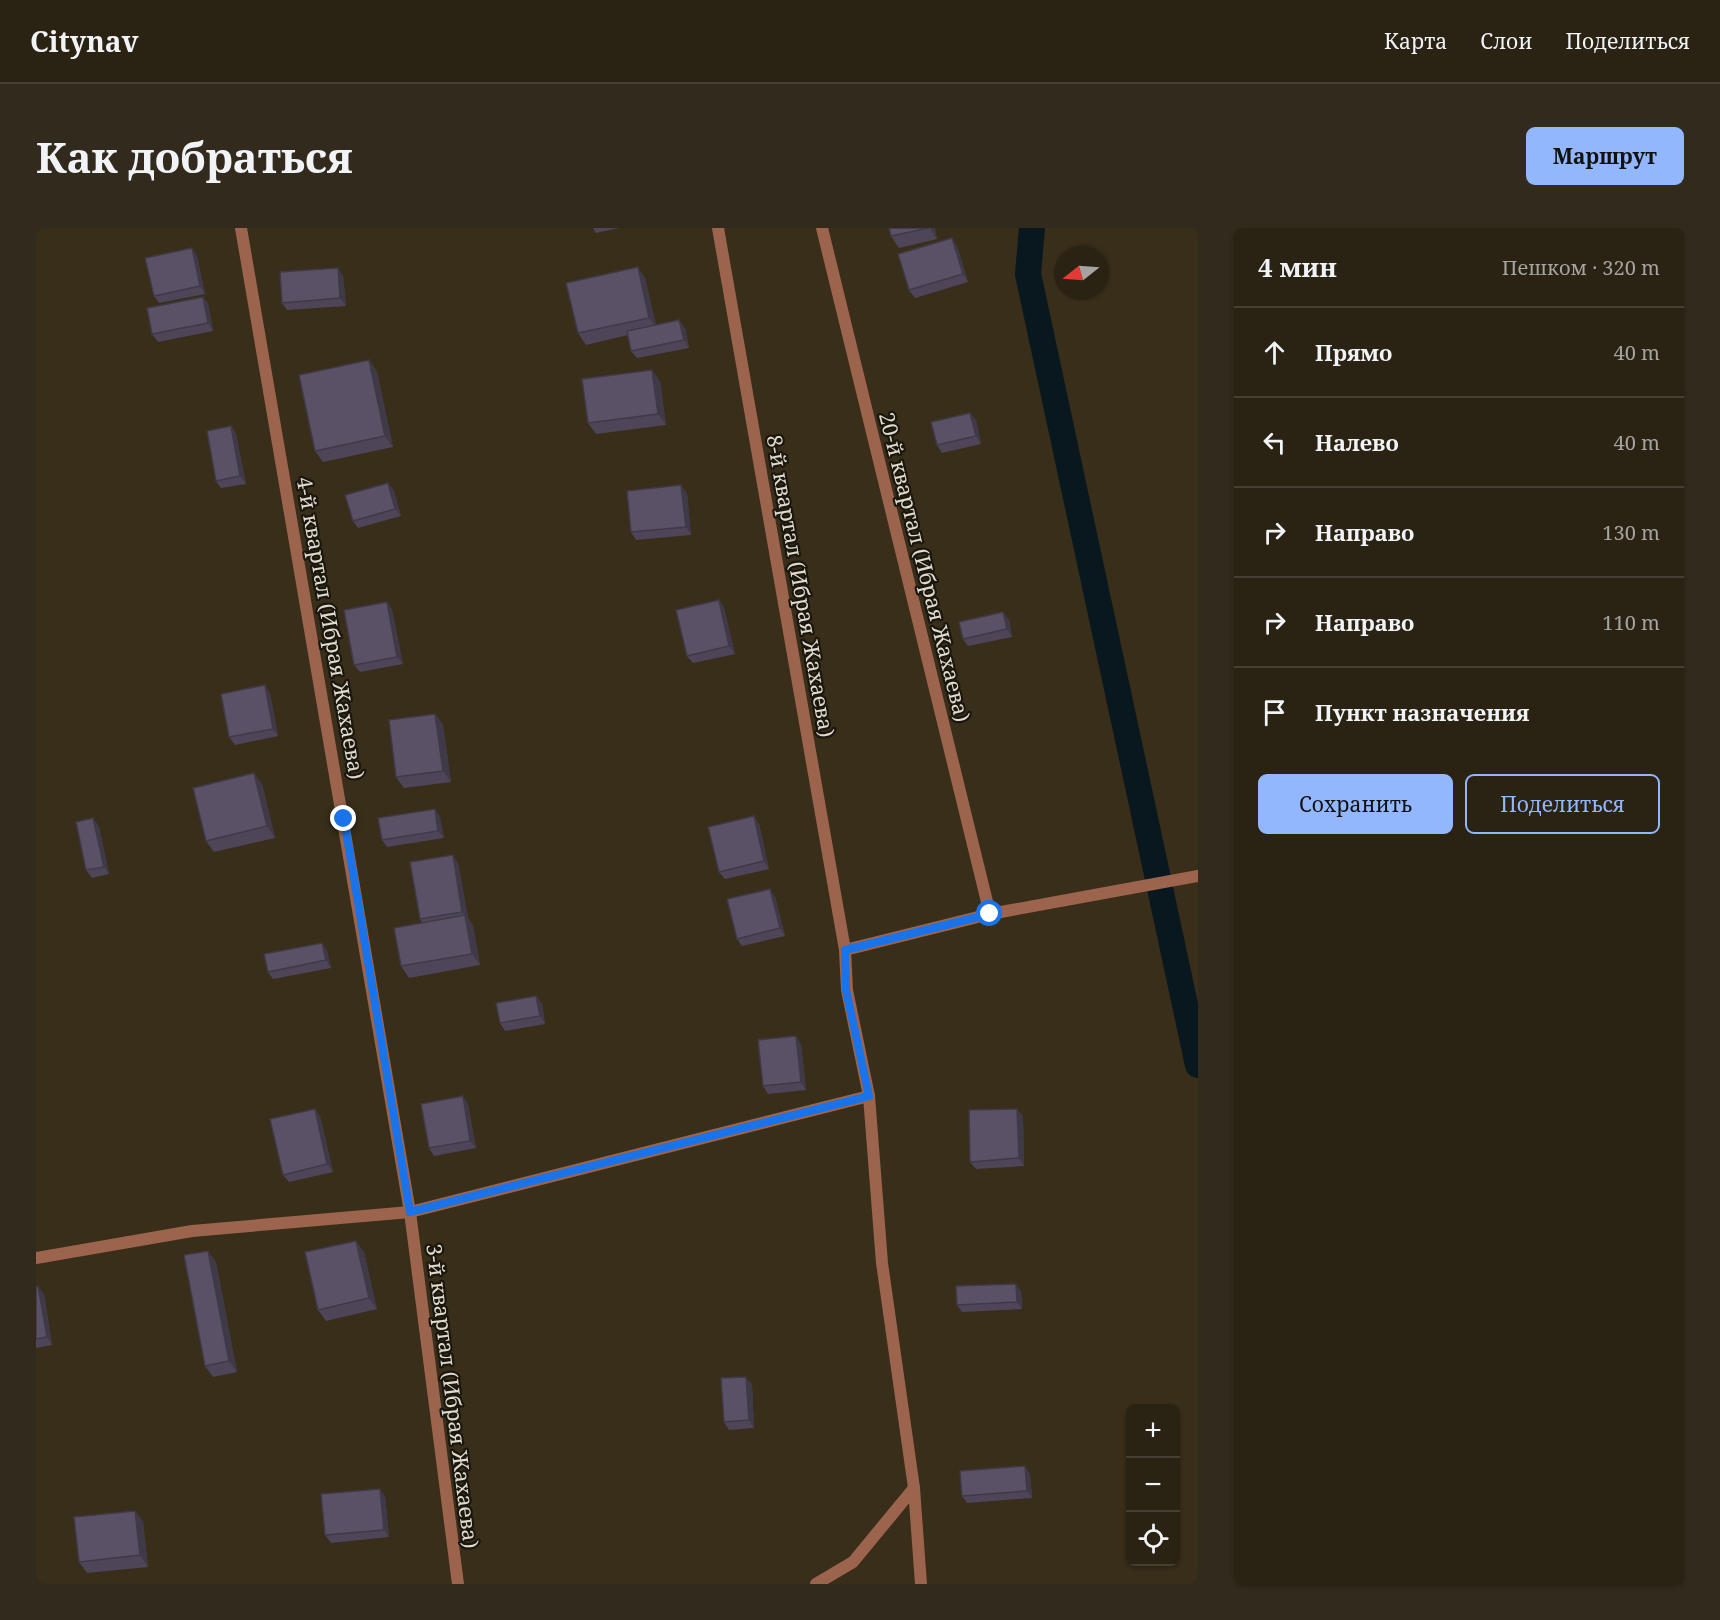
<!DOCTYPE html>
<html lang="ru">
<meta charset="utf-8">
<style>
:root{--surface:#2a2213;--page:#322a1c;--text:#f1f3f6;--muted:#a5a4a0;--line:#463f33;--accent:#93b7fd}
body{margin:0;font-family:"Noto Serif",serif;background:var(--page);color:var(--text)}
.controls{position:absolute;right:18px;bottom:18px;display:grid;overflow:hidden;border-radius:9px;box-shadow:0 2px 4px #0004}
.controls button{width:54px;height:54px;display:grid;place-items:center;padding:0;border:0;border-bottom:2px solid var(--line);background:var(--surface);color:var(--text);font:30px sans-serif}
.compass{position:absolute;left:1018px;top:18px;width:54px;height:54px;border-radius:50%;background:var(--surface);box-shadow:0 2px 4px #0004;rotate:253deg}
.stop{position:absolute;width:18px;height:18px;margin:-14px;border:4px solid #1a73e8;border-radius:50%;background:#fff}
.stop.end{background:#1a73e8;border-color:#fff;box-shadow:0 2px 6px #0008}
.list{margin:0;padding:0;list-style:none}
h2{display:flex;justify-content:space-between;align-items:center;height:78px;margin:0;padding:0 24px;font-size:26px}
h2 small{font-size:20px;font-weight:400;color:var(--muted)}
.list li{display:grid;grid-template-columns:39px 1fr auto;gap:18px;align-items:center;box-sizing:border-box;height:90px;padding:0 24px;border-top:2px solid var(--line)}
.list b{display:block;font-size:22px;white-space:nowrap}
.list em{font-size:20px;font-style:normal;color:var(--muted)}
.actions{display:flex;gap:12px;padding:18px 24px}
.actions a{flex:1;padding:14px 0;border:2px solid var(--accent);border-radius:9px;text-align:center;font-size:21px;color:var(--accent)}
.actions .main{background:var(--accent);color:#111}
.icon{flex:none;width:33px;height:33px;fill:none;stroke:currentColor;stroke-width:2;stroke-linecap:round;stroke-linejoin:round}
.map{position:relative;flex:none;width:1162px;height:1356px;overflow:hidden;border-radius:9px}
header{display:flex;align-items:center;gap:36px;box-sizing:border-box;height:84px;padding:0 30px;background:var(--surface);border-bottom:2px solid var(--line)}
header strong{font-size:28px}
nav{display:flex;gap:33px;margin-inline-start:auto;font-size:21px}
.intro{display:flex;align-items:center;justify-content:space-between;box-sizing:border-box;height:144px;padding:0 36px}
h1{margin:0;font-size:42px}
.button{padding:15px 27px;border-radius:9px;background:var(--accent);color:#111;font-size:21px;font-weight:700}
main{display:flex;gap:36px;padding:0 36px}
aside{flex:1;background:var(--surface);border-radius:9px;box-shadow:0 2px 4px #0004}
.map>svg:first-child{display:block}
.lines{fill:none;stroke-linecap:round;stroke-linejoin:round}
.canal{stroke:#09171e;stroke-width:26}
.minor{stroke:#9c644d;stroke-width:12}
.wall{fill:#4e4658}
.shaded-wall{fill:#403947}
.building{fill:#5b5166;stroke:#403947;stroke-width:1.5}
.route{stroke:#1a73e8;stroke-width:8}
.labels{text-anchor:middle;dominant-baseline:central;stroke-width:4.5;stroke-linejoin:round;paint-order:stroke}
.street-label{font-size:21px;fill:#e1dbcf;stroke:#1b170e}
</style>
<header>
<strong>Citynav</strong>
<nav><a>Карта</a><a>Слои</a><a>Поделиться</a></nav>
</header>
<div class="intro"><h1>Как добраться</h1><a class="button">Маршрут</a></div>
<main>
<div class="map">
<svg width="1162" height="1356" viewBox="0 0 1162 1356">
<rect width="100%" height="100%" fill="#382e19"/>
<g class="lines">
<path class="canal" d="M996,0l-4,46 170,791"/>
<g class="minor">
<path d="M205,0l169,984 48,372"/>
<path d="M682,0l127,722 2,40 22,106 13,167 32,225 -61,74 -37,22"/>
<path d="M786,0l168,686"/>
<path d="M809,722l145,-36 208,-38"/>
<path d="M0,1030l156,-27 218,-19 459,-116"/>
<path d="M878,1260l7,96"/>
</g>
</g>
<g class="wall">
<path d="M557,0h26l-23,5z"/>
<path d="M853,0h46l2,11 -38,9 -8,-12z"/>
<path d="M921,18l11,36 -53,16 -6,-8z"/>
<path d="M161,28l8,38 -46,9 -5,-7z"/>
<path d="M307,48l3,30 -59,4 -5,-7z"/>
<path d="M609,50l11,47 29,3 4,20 -52,10 -6,-7 -3,-16 -42,10 -8,-12z"/>
<path d="M167,69l5,7 5,27 -55,11 -6,-8z"/>
<path d="M333,132l8,12 16,75 -70,15 -8,-11z"/>
<path d="M624,153l6,44 -70,9 -8,-11z"/>
<path d="M940,192l5,24 -39,9 -5,-8z"/>
<path d="M195,198l5,8 10,50 -25,4 -5,-7z"/>
<path d="M352,255l6,8 7,25 -43,12 -5,-7z"/>
<path d="M651,265l4,42 -55,5 -5,-8z"/>
<path d="M683,372l5,8 11,46 -42,9 -6,-7z"/>
<path d="M351,374l5,8 11,54 -43,8 -6,-7z"/>
<path d="M973,392l3,17 -44,9 -5,-7z"/>
<path d="M234,465l8,43 -43,9 -6,-8z"/>
<path d="M399,486l8,11 8,57 -47,6 -8,-11z"/>
<path d="M226,556l13,54 -61,14 -8,-11z"/>
<path d="M404,589l4,21 -57,9 -5,-7z"/>
<path d="M723,596l10,45 -44,10 -6,-7z"/>
<path d="M63,598l10,48 -17,4 -6,-8z"/>
<path d="M422,635l10,55 5,8 7,39 -71,13 -8,-12 21,-43 -2,-4z"/>
<path d="M739,669l10,39 -43,10 -5,-7z"/>
<path d="M286,715l5,8 4,17 -58,11 -5,-7z"/>
<path d="M500,768l6,8 3,20 -40,7 -5,-8z"/>
<path d="M765,816l5,46 -38,4 -5,-8z"/>
<path d="M432,876l8,44 -42,8 -5,-8z"/>
<path d="M284,888l13,56 -44,10 -6,-7z"/>
<path d="M987,888l1,50 -48,3 -6,-7z"/>
<path d="M328,1024l13,57 -51,12 -8,-11z"/>
<path d="M180,1034l21,110 -24,5 -8,-11z"/>
<path d="M0,1059l8,7 8,51 -16,3z"/>
<path d="M985,1063l1,18 -60,3 -5,-7z"/>
<path d="M716,1156l2,44 -25,2 -5,-8z"/>
<path d="M994,1246l2,24 -65,5 -5,-7z"/>
<path d="M349,1268l4,41 -58,6 -6,-8z"/>
<path d="M99,1283l8,11 5,45 -61,6 -8,-11z"/>
</g>
<g class="shaded-wall">
<path d="M894,0h5l2,11z"/>
<path d="M916,10l5,8 11,36 -5,-8z"/>
<path d="M156,20l5,8 8,38 -5,-8z"/>
<path d="M602,39l7,11 12,51 -8,-11z"/>
<path d="M302,40l5,8 3,30 -6,-8z"/>
<path d="M167,69l5,7 5,27 -5,-8z"/>
<path d="M643,92l6,8 4,20 -5,-8z"/>
<path d="M333,132l8,12 16,75 -8,-11z"/>
<path d="M616,142l8,11 6,44 -8,-11z"/>
<path d="M934,185l6,7 5,24 -5,-8z"/>
<path d="M195,198l5,8 10,50 -6,-8z"/>
<path d="M352,255l6,8 7,25 -6,-7z"/>
<path d="M645,257l6,8 4,42 -5,-8z"/>
<path d="M683,372l5,8 11,46 -6,-8z"/>
<path d="M351,374l5,8 11,54 -6,-7z"/>
<path d="M967,384l6,8 3,17 -5,-8z"/>
<path d="M229,457l5,8 8,43 -5,-7z"/>
<path d="M399,486l8,11 8,57 -8,-11z"/>
<path d="M218,545l8,11 13,54 -8,-12z"/>
<path d="M399,581l5,8 4,21 -6,-7z"/>
<path d="M718,588l5,8 10,45 -5,-8z"/>
<path d="M57,590l6,8 10,48 -5,-7z"/>
<path d="M417,627l5,8 10,55 5,8 7,39 -8,-11 -6,-37 -4,-5z"/>
<path d="M734,661l5,8 10,39 -5,-8z"/>
<path d="M286,715l5,8 4,17 -5,-8z"/>
<path d="M500,768l6,8 3,20 -5,-8z"/>
<path d="M760,808l5,8 5,46 -5,-8z"/>
<path d="M427,868l5,8 8,44 -6,-7z"/>
<path d="M279,881l5,7 13,56 -6,-8z"/>
<path d="M981,881l6,7 1,50 -5,-8z"/>
<path d="M320,1013l8,11 13,57 -8,-11z"/>
<path d="M172,1023l8,11 21,110 -8,-11z"/>
<path d="M980,1056l5,7 1,18 -5,-7z"/>
<path d="M2,1058l6,8 8,51 -5,-8z"/>
<path d="M710,1149l6,7 2,44 -5,-8z"/>
<path d="M989,1238l5,8 2,24 -5,-7z"/>
<path d="M344,1261l5,7 4,41 -5,-7z"/>
<path d="M99,1283l8,11 5,45 -8,-12z"/>
</g>
<g class="building">
<path d="M853,0h40l-38,8z"/>
<path d="M916,10l11,36 -54,16 -11,-36z"/>
<path d="M156,20l8,38 -46,10 -9,-38z"/>
<path d="M602,39l11,51 -71,15 -12,-50z"/>
<path d="M302,40l2,30 -58,5 -2,-31z"/>
<path d="M167,69l5,26 -56,11 -5,-26z"/>
<path d="M643,92l5,20 -53,11 -4,-20z"/>
<path d="M333,132l16,76 -70,15 -16,-76z"/>
<path d="M616,142l6,44 -70,9 -6,-44z"/>
<path d="M934,185l6,23 -39,9 -6,-23z"/>
<path d="M195,198l9,50 -24,5 -9,-50z"/>
<path d="M352,255l7,26 -42,12 -8,-26z"/>
<path d="M645,257l5,42 -55,5 -4,-41z"/>
<path d="M683,372l10,46 -42,10 -11,-46z"/>
<path d="M351,374l10,55 -43,8 -10,-55z"/>
<path d="M967,384l4,17 -44,10 -4,-17z"/>
<path d="M229,457l8,44 -44,8 -8,-43z"/>
<path d="M399,486l8,57 -47,6 -7,-57z"/>
<path d="M218,545l13,53 -61,15 -13,-53z"/>
<path d="M399,581l3,22 -56,9 -4,-22z"/>
<path d="M718,588l10,45 -45,11 -11,-45z"/>
<path d="M57,590l11,49 -18,3 -10,-48z"/>
<path d="M417,627l9,57 -42,7 -10,-57z"/>
<path d="M734,661l10,39 -43,11 -10,-40z"/>
<path d="M429,687l7,39 -71,12 -7,-38z"/>
<path d="M286,715l4,17 -58,12 -4,-18z"/>
<path d="M500,768l4,20 -40,7 -4,-20z"/>
<path d="M760,808l5,46 -38,4 -5,-46z"/>
<path d="M427,868l7,45 -41,7 -8,-44z"/>
<path d="M279,881l12,55 -44,11 -13,-56z"/>
<path d="M981,881l2,49 -49,4 -1,-52z"/>
<path d="M320,1013l13,57 -51,12 -13,-58z"/>
<path d="M172,1023l21,110 -24,5 -21,-111z"/>
<path d="M980,1056l1,18 -60,3 -1,-19z"/>
<path d="M2,1058l9,51 -11,2v-52z"/>
<path d="M710,1149l3,43 -25,2 -3,-44z"/>
<path d="M989,1238l2,25 -65,5 -2,-25z"/>
<path d="M344,1261l4,41 -59,5 -4,-41z"/>
<path d="M99,1283l5,44 -61,7 -5,-45z"/>
</g>
<g class="lines">
<path class="route" d="M308,591l66,393 459,-116 -23,-106 -1,-40 145,-36"/>
</g>
<g class="labels">
<g class="street-label">
<text transform="translate(889 339) rotate(76)">20-й квартал (Ибрая Жахаева)</text>
<text transform="translate(765 358) rotate(80)">8-й квартал (Ибрая Жахаева)</text>
<text transform="translate(295 400) rotate(80)">4-й квартал (Ибрая Жахаева)</text>
<text transform="translate(417 1168) rotate(83)">3-й квартал (Ибрая Жахаева)</text>
</g>
</g>
</svg>
<div class="controls">
<button>+</button>
<button>−</button>
<button><svg class="icon" aria-label="locate" viewBox="0 0 24 24"><circle cx="12" cy="12" r="6"/><path d="M12 2v4M12 18v4M2 12h4M18 12h4"/></svg></button>
</div>
<svg class="compass" viewBox="-18 -18 36 36"><path d="M0-13l5 13h-10z" fill="#e53935"/><path d="M0 13l5-13h-10z" fill="#a5a4a0"/></svg>
<div class="stop" style="left:954px;top:686px"></div>
<div class="stop end" style="left:308px;top:591px"></div>
</div>
<aside>
<h2>4 мин<small>Пешком · 320 m</small></h2>
<ul class="list">
<li><svg class="icon" aria-label="ahead" viewBox="0 0 24 24"><path d="M12 20V5M6 11l6-6 6 6"/></svg><div><b>Прямо</b></div><em>40 m</em></li>
<li><svg class="icon" aria-label="left" viewBox="0 0 24 24"><path d="M17 20v-9H6M10 6l-5 5 5 5"/></svg><div><b>Налево</b></div><em>40 m</em></li>
<li><svg class="icon" aria-label="right" viewBox="0 0 24 24"><path d="M7 20v-9h11M14 6l5 5-5 5"/></svg><div><b>Направо</b></div><em>130 m</em></li>
<li><svg class="icon" aria-label="right" viewBox="0 0 24 24"><path d="M7 20v-9h11M14 6l5 5-5 5"/></svg><div><b>Направо</b></div><em>110 m</em></li>
<li><svg class="icon" aria-label="arrive" viewBox="0 0 24 24"><path d="M6 21V4h12l-3 4 3 4H6"/></svg><div><b>Пункт назначения</b></div></li>
</ul>
<div class="actions"><a class="main">Сохранить</a><a>Поделиться</a></div>
</aside>
</main>
